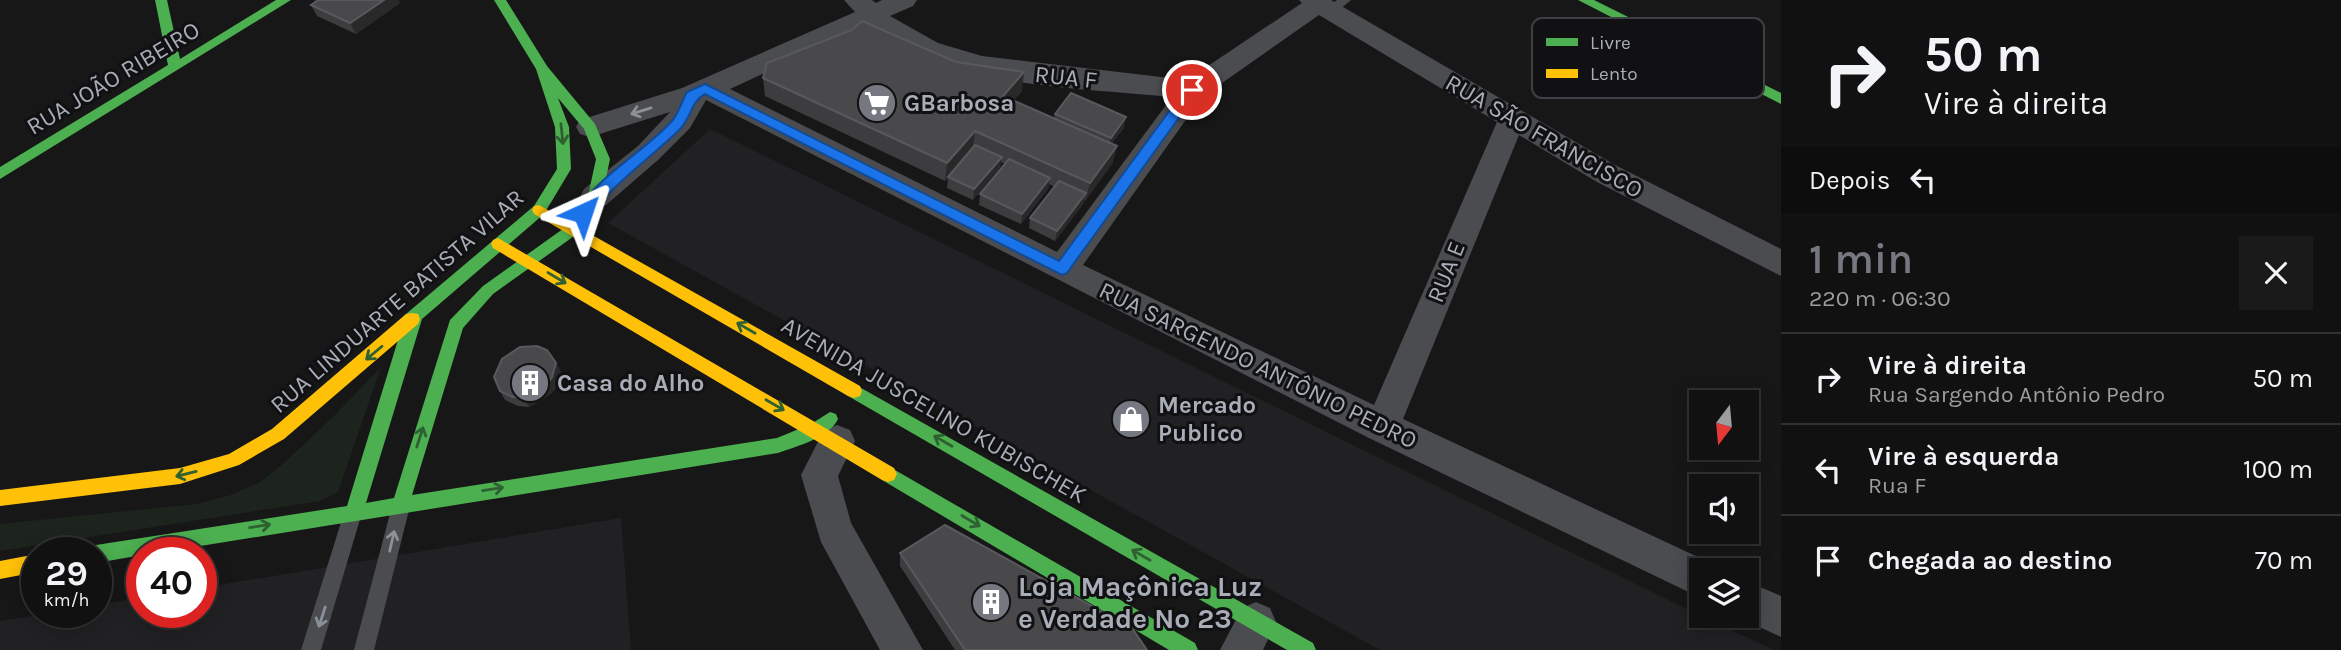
<!DOCTYPE html>
<html lang="pt">
<meta charset="utf-8">
<style>
:root{--surface:#111;--page:#1a1a1a;--text:#f1f3f6;--muted:#9c9d9f;--line:#303131;--accent:#757880}
body{margin:0;font-family:Karla,sans-serif;background:var(--page);color:var(--text);height:100vh;display:flex;flex-direction:column;font-size:26px;white-space:nowrap}
*{box-sizing:border-box;margin:0}
p{font-size:23px;color:var(--muted)}
.icon{flex:none;width:38px;height:38px;fill:none;stroke:currentColor;stroke-width:2;stroke-linecap:round;stroke-linejoin:round}
.map{position:relative;flex:1;overflow:hidden}
.side{display:flex;flex-direction:column;background:var(--surface);width:560px}
.side>*{flex:none}
.banner{background:#111;color:var(--text);overflow:hidden}
.needle{width:46px;rotate:196deg}
.tools{position:absolute;left:1689px;top:390px;display:grid;gap:14px}
.tools a{display:grid;place-items:center;width:70px;height:70px;border-radius:0px;background:var(--surface);box-shadow:0 4px 18px #0003,0 0 0 2px var(--line);font-size:35px}
.speed{position:absolute;left:21px;top:537px;display:flex;gap:14px;font-size:35px;font-weight:700;text-align:center}
.speed>*{display:grid;place-content:center;width:91px;height:91px;border-radius:50%;background:var(--surface);box-shadow:0 4px 18px #0003,0 0 0 2px var(--line);line-height:1}
.speed small{font-size:18px;font-weight:400}
.speed .limit{border:10px solid #d22;background:#fff;color:#111}
.pin{position:absolute;display:grid;place-items:center;width:60px;height:60px;color:#fff;margin:-30px;border:4px solid #fff;border-radius:50%;box-shadow:0 2px 7px #0007}
.me{position:absolute;width:77px;margin:-38px;rotate:42deg;stroke-linejoin:round;filter:drop-shadow(0 0 5px #0008)}
.turn{display:flex;align-items:center;gap:24px;height:147px;padding:0 28px;font-size:32px}
.turn .icon{width:91px;height:91px;stroke-width:2.5}
.turn b{display:block;font-size:49px;line-height:60px}
.then{display:flex;align-items:center;height:66px;padding:0 28px;background:#0003;gap:14px;font-size:26px}
.round{display:grid;place-items:center;flex:none;width:74px;height:74px;border-radius:0px;background:var(--page)}
.overview{display:flex;align-items:center;justify-content:space-between;height:119px;padding:0 28px}
h1{font-size:42px;font-weight:600;line-height:52px;color:var(--accent)}
ul{padding:0;list-style:none}
li{display:flex;align-items:center;gap:21px;height:91px;padding:0 28px;border-top:2px solid var(--line)}
li div{flex:1}
li b{display:block;font-size:26px}
li em{font-style:normal}
main{display:flex;flex:1;min-height:0}
.map>svg:first-child{display:block}
.built{fill:#212123}
.green{fill:#1d241e}
.lines{fill:none;stroke-linecap:round;stroke-linejoin:round}
.lane{fill:#4b4c50;fill-rule:evenodd}
.street{fill:#4b4c50;fill-rule:evenodd}
.fast{fill:#4caf50;fill-rule:evenodd}
.slow{fill:#ffc107;fill-rule:evenodd}
.wall{fill:#3d3d3f}
.shaded-wall{fill:#29292a}
.building{fill:#49494c;stroke:#58595d;stroke-width:2}
.oneway{stroke:#8c9099}
.oneway2{stroke:#2e6032}
.route{fill:#1a73e8;stroke:#114b97;stroke-width:2}
.labels{text-anchor:middle;stroke-width:6;stroke-linejoin:round;paint-order:stroke}
.street-label{font-size:24px;fill:#a8adb8;stroke:#111113}
.poi-label{font-size:24px;font-weight:bold;fill:#a8adb8;stroke:#111113;text-anchor:start}
.near-poi-label{font-size:28px;font-weight:bold;fill:#a8adb8;stroke:#111113;text-anchor:start}
.key{fill:#111113;stroke:#3e4045;stroke-width:2}
.key-label{font-size:19px;fill:#a8adb8}
</style>
<main>
<div class="map">
<svg width="1781" height="650" viewBox="0 0 1781 650">
<rect width="100%" height="100%" fill="#171717"/>
<path class="built" d="M710 129 1701 616 1774 650H1380L608 223Z
M621 518 631 650H0V621L51 613 96 612V605L142 598V612H201V588Z"/>
<path class="green" d="M381 367 338 492 320 501 0 551V524L196 504 231 495 260 482 283 464 334 416Z"/>
<g class="lines">
<path class="lane" d="M1337 0H1351L1333 15H1325V9Z
M401 498 407 500 410 506 374 650H354L392 506 395 500Z
M352 508 358 510 361 516 321 650H301L343 516 346 510Z"/>
<path class="street" d="M844 0H872L876 3 882 0H917L913 6 890 16 938 43 982 56 1187 80 1302 3 1299 0H1331L1617 166 1781 249V276L1597 182 1519 135 1403 419 1715 565 1717 570H1701V598L1369 438 706 100 690 128 658 160 606 205 595 208 584 205 580 197 584 189 638 146 670 112 590 137 580 134 576 127 580 120 682 88 855 12ZM1319 15 1497 122 1374 405 1083 265 1202 97ZM869 25C953 89 1071 87 1172 97L1057 252 730 89Z
M837 425 850 430 855 441 838 476 851 523 923 650H880L821 542 801 475 824 430Z
M1746 581 1781 596V637L1736 616H1746Z
M1256 602 1270 608 1276 622 1263 650H1220L1242 608Z"/>
<path class="fast" d="M155 0H167L180 59 276 0H291L0 179V167L168 65Z
M494 0H506L547 66 595 124 610 159 602 197 577 234 493 294 463 328 412 495 777 438 811 424 830 412 836 414 838 419C829 438 797 446 778 453L157 553H142V555L96 563V553H87L90 548 96 545 347 506 406 314 534 206 557 169 555 127 536 69ZM558 98 584 129 596 159 588 196 567 226 483 286 450 320 394 498 366 503 422 319 544 214 571 169 569 127Z
M1578 0H1594L1781 93V104Z
M854 384 1313 643 1316 650H1287L848 396 846 391 848 386Z
M888 466 1195 643 1198 650H1169L882 480 879 474 882 468Z"/>
<path class="slow" d="M539 205 860 386 862 391 860 396 854 398 848 396 534 214 532 210 534 206Z
M498 238 894 468 897 474 894 480 888 482 882 480 493 248 491 244 493 240Z
M412 313 418 314 420 319 418 324 284 439 239 465 180 484 0 506V490L180 468 229 454 272 429 406 314Z
M37 554V572L0 579V561Z"/>
</g>
<path class="wall" d="M400 3 356 34 317 16 311 5Z
M763 78 1022 91 1013 101 1054 118 1055 114 1124 128 1111 144 1117 146 1112 164 1085 201 1084 200 1083 204 1055 241 1029 228 1030 218 1055 187 1049 184 1048 189 1021 224 979 205 980 194 1005 164 1001 162 1000 167 973 200 947 188 948 178 945 181 765 96Z
M556 363 561 372 557 386 552 393 529 407 518 406 505 400 500 391Z
M900 553 1147 650H955L900 566Z"/>
<path class="shaded-wall" d="M384 0H399L400 3 356 34 350 23Z
M1024 72 1022 91 1001 114 1003 96Z
M1126 117 1124 128 1108 148 1111 138Z
M975 131 973 150 945 181 947 163Z
M1117 146 1112 164 1085 201 1090 183Z
M1002 157 1000 167 973 200 974 189Z
M1050 178 1048 189 1021 224 1022 214Z
M1086 193 1083 204 1055 241 1057 231Z
M556 363 561 372 557 386 552 393 529 407 523 397Z"/>
<path class="building" d="M318 0H384L350 23 311 5Z
M862 21 956 62 1024 72 1003 96 1117 146 1090 183 975 131 947 163 763 78 767 63 852 30Z
M1071 93 1126 117 1111 138 1055 114Z
M975 145 1002 157 974 189 948 177Z
M1009 159 1050 178 1022 214 980 194Z
M1059 181 1086 193 1057 231 1030 218Z
M537 346 547 350 556 363 552 377 547 384 523 397H512L500 391 494 377 502 359 520 347Z
M945 525 1132 628 1147 650H965L900 553Z"/>
<defs><path id="oneway-shaft" d="M-6 0H5M1.5-3L5.5 0L1.5 3" fill="none" stroke-width="1.6" stroke-linecap="round" stroke-linejoin="round" transform="scale(1.75)"/></defs>
<g class="oneway">
<use href="#oneway-shaft" transform="translate(641 111) rotate(163)"/>
<use href="#oneway-shaft" transform="translate(392 541) rotate(-77)"/>
<use href="#oneway-shaft" transform="translate(322 617) rotate(108)"/>
</g>
<g class="oneway2">
<use href="#oneway-shaft" transform="translate(562 134) rotate(84)"/>
<use href="#oneway-shaft" transform="translate(557 278) rotate(31)"/>
<use href="#oneway-shaft" transform="translate(746 328) rotate(-150)"/>
<use href="#oneway-shaft" transform="translate(374 353) rotate(140)"/>
<use href="#oneway-shaft" transform="translate(775 405) rotate(30)"/>
<use href="#oneway-shaft" transform="translate(420 437) rotate(-72)"/>
<use href="#oneway-shaft" transform="translate(943 441) rotate(-150)"/>
<use href="#oneway-shaft" transform="translate(186 474) rotate(166)"/>
<use href="#oneway-shaft" transform="translate(493 489) rotate(-9)"/>
<use href="#oneway-shaft" transform="translate(971 521) rotate(31)"/>
<use href="#oneway-shaft" transform="translate(260 526) rotate(-9)"/>
<use href="#oneway-shaft" transform="translate(1141 555) rotate(-150)"/>
</g>
<path class="route" d="M705 84 1059 261 1187 87 1192 85 1199 90 1067 273 1062 275 705 94C691 101 691 118 680 129 651 158 613 183 589 217H578L576 213C598 175 643 153 672 121 679 113 682 101 687 92Z"/>
<defs>
<g id="supermarket-disc" transform="scale(2.0125)"><circle r="9.5" fill="#757880" stroke="#111113"/><path d="M-6-5.5h2.5l.6 2H6L4.5 2H-2.5L-4.4-4H-6ZM-1.5 3.2a1.3 1.3 0 1 0 .1 0ZM3 3.2a1.3 1.3 0 1 0 .1 0Z" fill="#fff"/></g>
<g id="building-disc" transform="scale(2.0125)"><circle r="9.5" fill="#757880" stroke="#111113"/><path d="M-4-6H4V6H1V3H-1V6H-4ZM-2.5-4.3h1.7v1.8h-1.7ZM.8-4.3h1.7v1.8H.8ZM-2.5-1h1.7V.8h-1.7ZM.8-1h1.7V.8H.8Z" fill="#fff"/></g>
<g id="shop-disc" transform="scale(2.0125)"><circle r="9.5" fill="#757880" stroke="#111113"/><path d="M-5-2.5h2.3a2.7 3.5 0 0 1 5.4 0H5L5.5 6h-11ZM-1.5-2.5h3a1.5 2.3 0 0 0-3 0Z" fill="#fff"/></g>
</defs>
<g fill-rule="evenodd">
<use href="#supermarket-disc" x="877" y="103"/>
<use href="#building-disc" x="530" y="383"/>
<use href="#shop-disc" x="1131" y="419"/>
<use href="#building-disc" x="991" y="602"/>
</g>
<g class="labels">
<g class="street-label">
<text transform="translate(1066 77) rotate(6)" y="8">RUA F</text>
<text transform="translate(113 78) rotate(-31)" y="8">RUA JOÃO RIBEIRO</text>
<text transform="translate(1544 136) rotate(30)" y="8">RUA SÃO FRANCISCO</text>
<text transform="translate(1446 272) rotate(-68)" y="8">RUA E</text>
<text transform="translate(397 301) rotate(-41)" y="8">RUA LINDUARTE BATISTA VILAR</text>
<text transform="translate(1258 365) rotate(26)" y="8">RUA SARGENDO ANTÔNIO PEDRO</text>
<text transform="translate(934 410) rotate(30)" y="8">AVENIDA JUSCELINO KUBISCHEK</text>
</g>
<g class="poi-label">
<text x="904" y="111">GBarbosa</text>
<text x="557" y="391">Casa do Alho</text>
<text x="1158" y="413">Mercado<tspan x="1158" dy="28">Publico</tspan></text>
</g>
<g class="near-poi-label">
<text x="1018" y="596">Loja Maçônica Luz<tspan x="1018" dy="32">e Verdade Nº 23</tspan></text>
</g>
</g>
<rect x="1532" y="18" width="232" height="80" rx="10" class="key"/>
<rect x="1546" y="38" width="32" height="8" fill="#4caf50"/>
<rect x="1546" y="69" width="32" height="9" fill="#ffc107"/>
<g class="key-label">
<text x="1590" y="49">Livre</text>
<text x="1590" y="80">Lento</text>
</g>
</svg>
<div class="tools">
<a><svg class="needle" viewBox="-14 -14 28 28"><path d="M0-13l5 13h-10z" fill="#e53935"/><path d="M0 13l5-13h-10z" fill="#9c9d9f"/></svg></a>
<a><svg class="icon" aria-label="sound" viewBox="0 0 24 24"><path d="M4 9h4l5-4v14l-5-4H4zM17 9q2 3 0 6"/></svg></a>
<a><svg class="icon" aria-label="layers" viewBox="0 0 24 24"><path d="M12 4l9 5-9 5-9-5zM3 14l9 5 9-5"/></svg></a>
</div>
<div class="speed"><div>29<small>km/h</small></div><div class="limit">40</div></div>
<div class="pin" style="left:1192px;top:90px;background:#d93025"><svg class="icon" aria-label="arrive" viewBox="0 0 24 24"><path d="M6 21V4h12l-3 4 3 4H6"/></svg></div>
<svg class="me" style="left:583px;top:213px" viewBox="-20 -20 40 40"><path d="M0-17L14 15 0 8-14 15z" fill="#1a73e8" stroke="#fff" stroke-width="4"/></svg>
</div>
<section class="side">
<div class="banner">
<div class="turn"><svg class="icon" aria-label="right" viewBox="0 0 24 24"><path d="M7 20v-9h11M14 6l5 5-5 5"/></svg><div><b>50 m</b>Vire à direita</div></div>
<div class="then">Depois<svg class="icon" aria-label="left" viewBox="0 0 24 24"><path d="M17 20v-9H6M10 6l-5 5 5 5"/></svg></div>
</div>
<div class="overview"><div><h1>1 min</h1><p>220 m · 06:30</p></div><a class="round"><svg class="icon" aria-label="close" viewBox="0 0 24 24"><path d="M6 6l12 12M18 6L6 18"/></svg></a></div>
<ul>
<li><svg class="icon" aria-label="right" viewBox="0 0 24 24"><path d="M7 20v-9h11M14 6l5 5-5 5"/></svg><div><b>Vire à direita</b><p>Rua Sargendo Antônio Pedro</p></div><em>50 m</em></li>
<li><svg class="icon" aria-label="left" viewBox="0 0 24 24"><path d="M17 20v-9H6M10 6l-5 5 5 5"/></svg><div><b>Vire à esquerda</b><p>Rua F</p></div><em>100 m</em></li>
<li><svg class="icon" aria-label="arrive" viewBox="0 0 24 24"><path d="M6 21V4h12l-3 4 3 4H6"/></svg><div><b>Chegada ao destino</b></div><em>70 m</em></li>
</ul>
</section>
</main>
